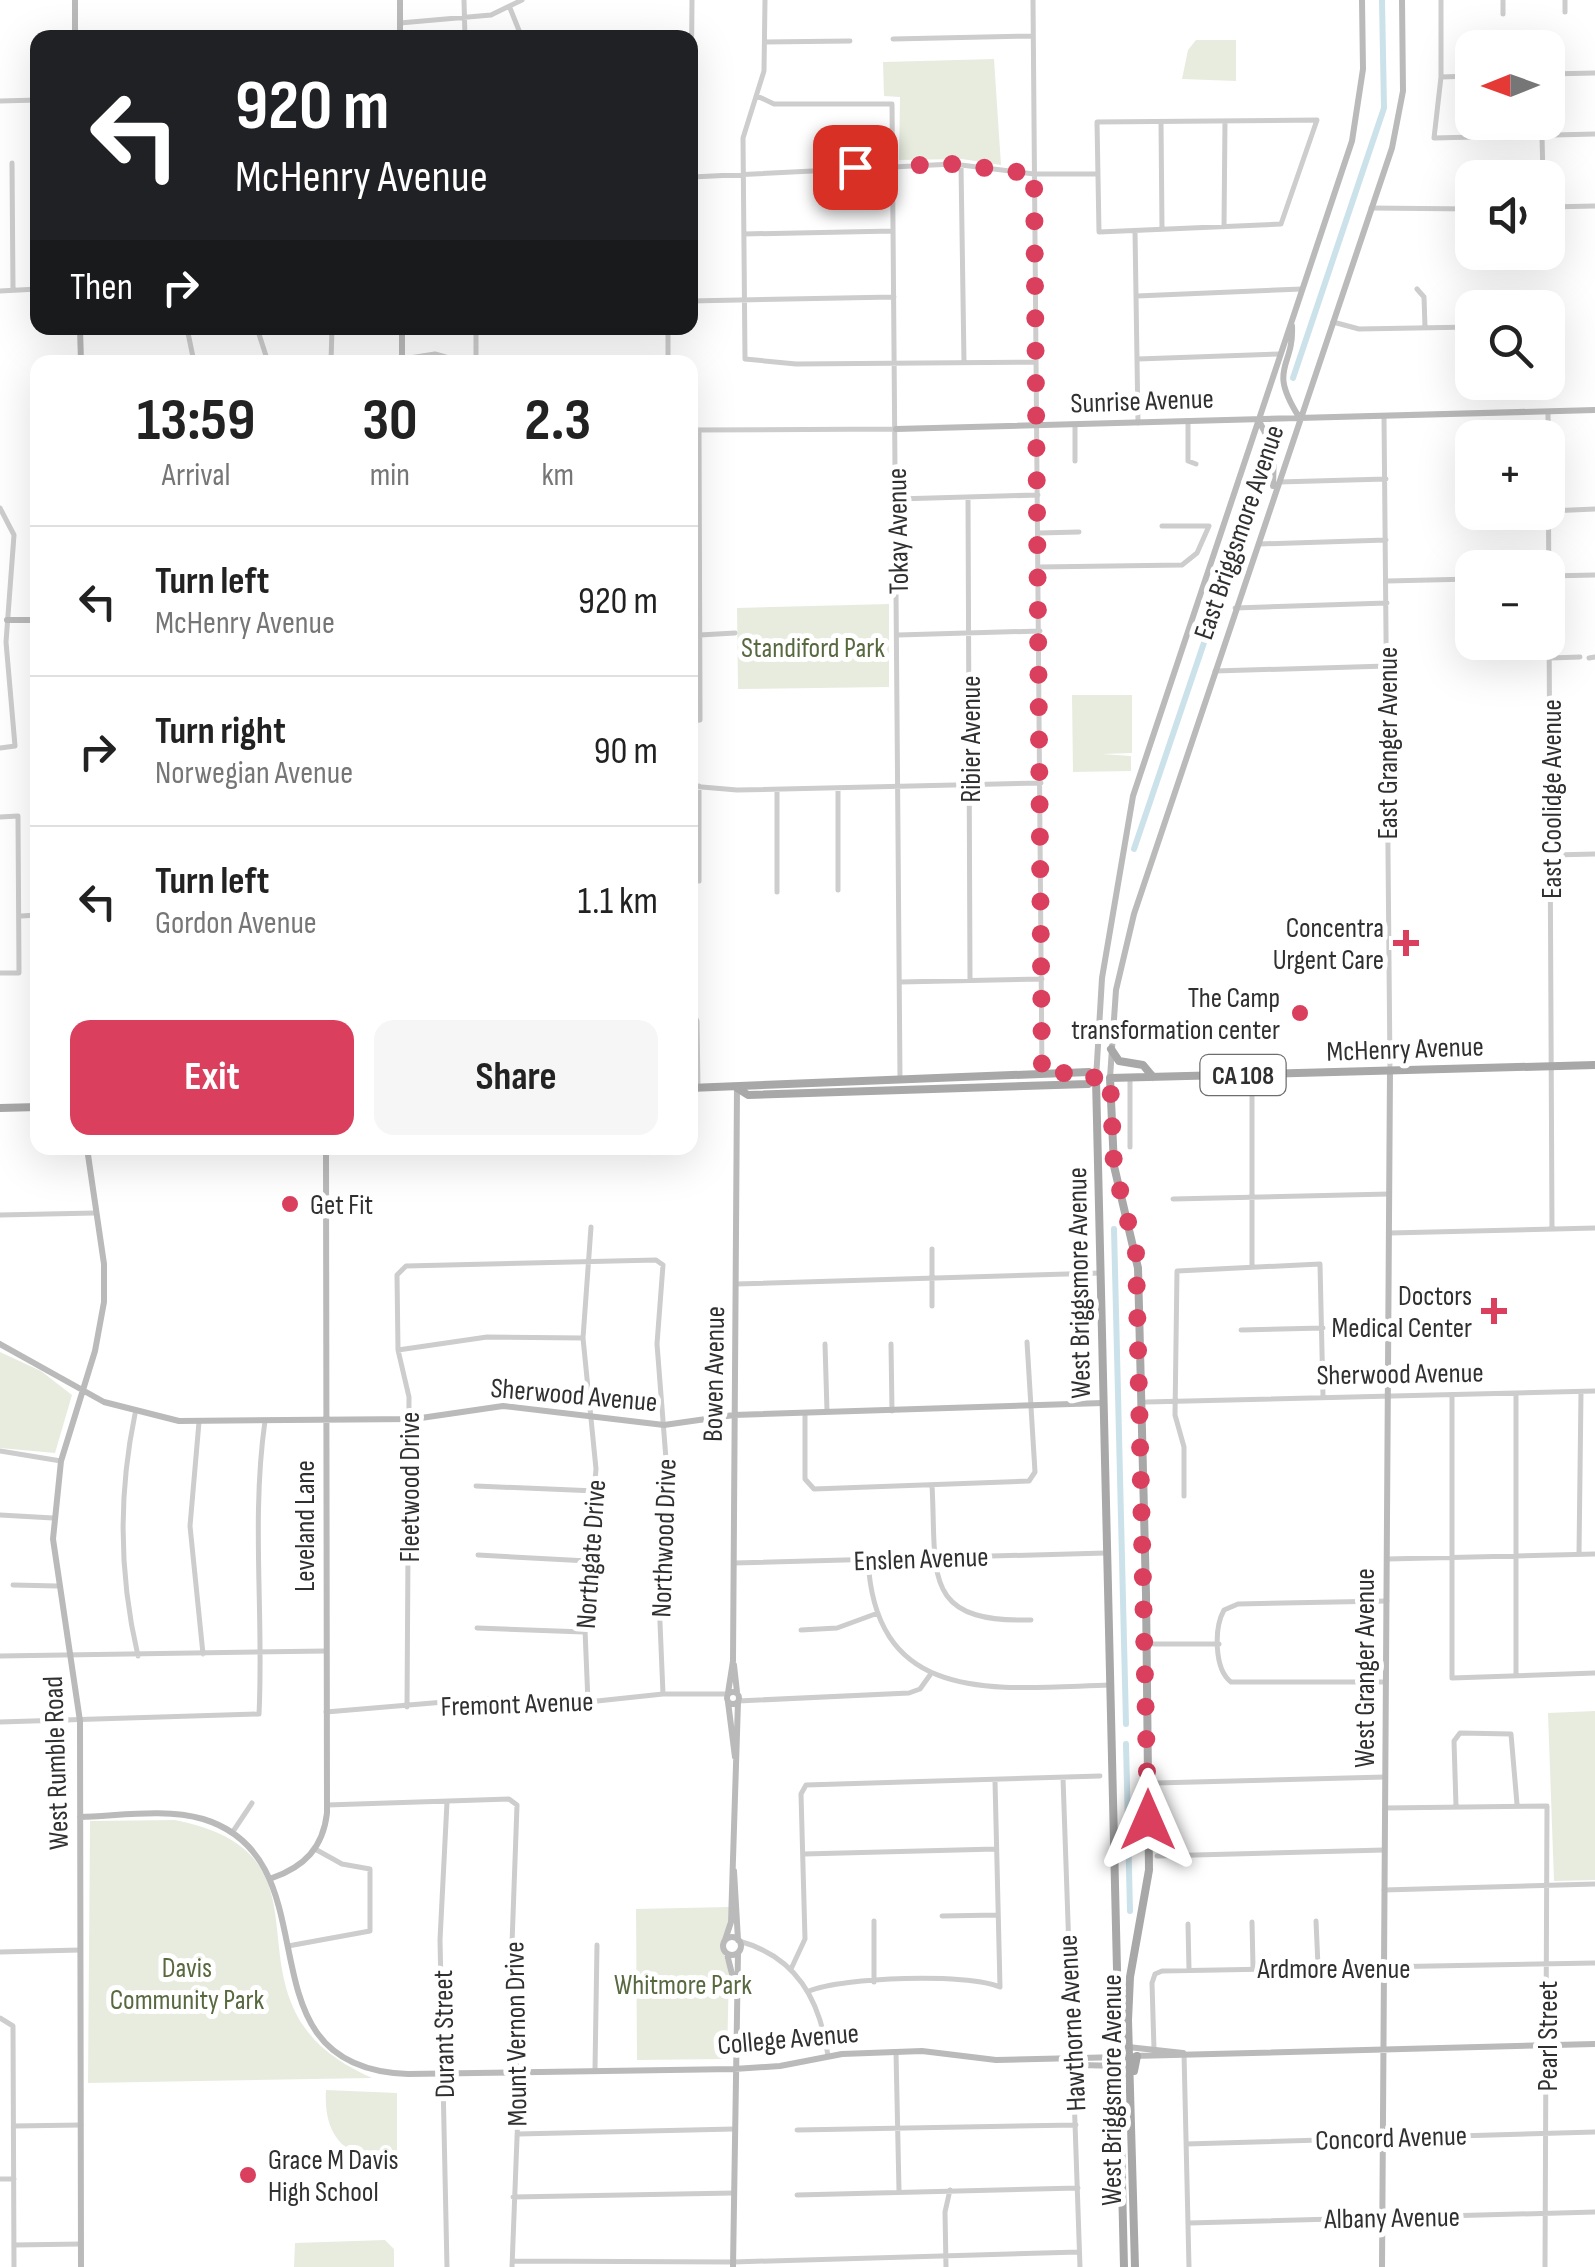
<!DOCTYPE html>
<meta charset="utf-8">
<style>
:root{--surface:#fff;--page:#f6f6f6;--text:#222;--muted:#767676;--line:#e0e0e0;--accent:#da3f5d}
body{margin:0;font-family:"Sofia Sans Condensed",sans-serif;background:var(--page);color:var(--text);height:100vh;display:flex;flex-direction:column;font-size:38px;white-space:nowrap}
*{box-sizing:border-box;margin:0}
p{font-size:32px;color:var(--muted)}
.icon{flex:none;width:55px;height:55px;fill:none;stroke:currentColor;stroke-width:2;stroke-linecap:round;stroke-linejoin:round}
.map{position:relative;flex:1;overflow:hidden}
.details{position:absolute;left:30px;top:355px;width:668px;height:800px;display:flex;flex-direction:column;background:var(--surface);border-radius:20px;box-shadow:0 10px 40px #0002}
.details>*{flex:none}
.top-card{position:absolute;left:30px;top:30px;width:668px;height:305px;border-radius:20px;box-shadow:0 10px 40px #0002;background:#202124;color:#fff;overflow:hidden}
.needle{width:65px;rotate:269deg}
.controls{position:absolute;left:1455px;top:30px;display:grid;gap:20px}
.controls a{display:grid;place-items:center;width:110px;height:110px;border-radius:20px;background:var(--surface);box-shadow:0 10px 40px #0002;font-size:50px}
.pin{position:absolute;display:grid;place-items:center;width:85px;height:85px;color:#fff;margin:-42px;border-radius:20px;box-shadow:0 5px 15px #0006}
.me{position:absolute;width:110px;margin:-55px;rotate:0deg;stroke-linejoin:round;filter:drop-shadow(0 0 8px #0008)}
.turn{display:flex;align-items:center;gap:35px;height:210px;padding:0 40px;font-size:45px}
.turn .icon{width:130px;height:130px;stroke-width:2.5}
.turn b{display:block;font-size:70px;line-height:85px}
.then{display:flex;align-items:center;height:95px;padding:0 40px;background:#0003;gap:20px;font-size:38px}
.eta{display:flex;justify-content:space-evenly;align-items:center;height:170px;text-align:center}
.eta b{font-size:60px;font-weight:700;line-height:70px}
.primary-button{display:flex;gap:20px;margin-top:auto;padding:20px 40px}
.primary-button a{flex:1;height:115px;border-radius:20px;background:var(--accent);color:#fff;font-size:40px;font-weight:700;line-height:115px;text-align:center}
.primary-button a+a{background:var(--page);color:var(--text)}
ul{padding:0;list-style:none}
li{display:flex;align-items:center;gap:30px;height:150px;padding:0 40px;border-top:2px solid var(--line)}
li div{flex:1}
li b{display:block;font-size:38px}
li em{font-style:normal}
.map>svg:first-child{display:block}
.park{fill:#e7ecdf}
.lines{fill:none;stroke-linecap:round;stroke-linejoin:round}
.canal{stroke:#cce2ea;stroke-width:6}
.street{stroke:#cdcdcd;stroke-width:5}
.secondary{stroke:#bababa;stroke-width:6}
.primary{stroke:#a8a8a8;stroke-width:8}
.route{stroke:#da3f5d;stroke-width:18;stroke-dasharray:0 32.4}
.poi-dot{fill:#da3f5d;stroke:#fff;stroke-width:4}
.labels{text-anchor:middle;stroke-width:10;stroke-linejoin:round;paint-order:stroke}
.shield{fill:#fff;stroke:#6e6e6e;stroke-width:2.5}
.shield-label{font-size:25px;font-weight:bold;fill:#303030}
.street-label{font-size:28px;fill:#303030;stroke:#fff}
.park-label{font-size:28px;fill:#586940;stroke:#fff}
.poi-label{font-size:28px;fill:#303030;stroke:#fff;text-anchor:end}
</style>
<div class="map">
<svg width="1595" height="2267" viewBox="0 0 1595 2267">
<rect width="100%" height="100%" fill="#fff"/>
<path class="park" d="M1196 40H1236V81L1182 79 1188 50Z
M994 59 1001 165 962 159 899 160 900 97 884 96 883 62Z
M889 604V687L738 689 737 608Z
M1072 695H1132V753L1102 754 1131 756V771L1073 772Z
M0 1352 41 1371 72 1395 55 1453 0 1448Z
M1595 1711V1880L1554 1881 1548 1713Z
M175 1820C321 1849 249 1948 305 2028 322 2052 346 2066 372 2078L88 2083 90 1821Z
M729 1907 727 1933 720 1944 729 1970 727 2059 637 2060 636 1909Z
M326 2090 397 2093V2159C348 2162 323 2139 326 2090Z
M385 2240 394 2249V2267H294L295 2243Z"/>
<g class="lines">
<path class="canal" d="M1293 378 1384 108 1382 0
M1134 849 1266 460
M1114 1229 1126 1724
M1126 1744 1130 1911"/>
<path class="street" d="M464 0 465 38
M765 0 764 71 743 138 745 359 796 364 1036 362
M1033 0 1042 1074
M1441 0V77L1434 138 1595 134
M1503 0V14
M1565 0V12
M510 8 522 38
M400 23 491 15 522 0
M893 39 1033 36
M765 42 850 41
M1548 74 1595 73
M1441 77 1472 76
M757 96 774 104H892L900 1079
M0 101 38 100
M1317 120 1281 224 1099 232 1097 122Z
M1161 122 1162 229
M1542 136 1543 178
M12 163 13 290
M961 165 964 362
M692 177 953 164 1034 174H1098
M1548 207 1595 206
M1371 208 1472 209
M1224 227 1225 121
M1135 231 1138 423
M690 232 692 0
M744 234 893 231
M1417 289 1424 297 1425 327
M0 291 38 289
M1137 296 1302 289
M690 301 894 297
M1333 322 1359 329 1472 327
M187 328 194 362
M257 328 268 362
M476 328V362
M668 328V362
M403 359 435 354 463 362
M1138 359 1280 354
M331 362 332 328
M1548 412 1552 1229
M1384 416 1390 1070
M1188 422V461L1196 464
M1075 425V461
M690 430 896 429
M1279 482 1386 479
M968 497 970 980
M897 499 1038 495
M0 508 14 535 6 642 15 746 0 748
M1549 511 1595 509
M1039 533 1079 532
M1260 544 1386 540
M1039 567 1182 565 1197 553 1209 526H1162
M1548 576 1595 575
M1387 581 1472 579
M1235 608 1387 603
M700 635 735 633
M898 635 1040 631
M1550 658 1580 657
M1589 658 1595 657
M1215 671 1387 666
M690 721 700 720 699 430
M690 786 737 790 1041 783
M699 786V881
M777 790V892
M0 817 18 816 19 973H0
M1553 855 1595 854
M838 890V788
M21 916 38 915
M900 982 1042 979
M690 1008 697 1021 698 1088
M1252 1074V1264
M1130 1078V1147
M1173 1199 1389 1194
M0 1215 95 1213
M1390 1233 1595 1228
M736 1284 1101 1273
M932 1306V1249
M1241 1330 1323 1328
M825 1344 827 1411
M891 1344 892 1411
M398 1350 487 1337 583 1338
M1516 1394V1675
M1452 1397V1678L1595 1673
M1146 1402 1595 1391
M135 1414C118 1496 119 1575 138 1656
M805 1414V1479L814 1489 1029 1481 1035 1472 1027 1342
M199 1422 190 1526 203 1654
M0 1451 61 1461
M932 1485C937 1573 920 1623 1031 1620
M476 1486 596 1491
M1184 1496V1447L1175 1415 1177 1271 1320 1264 1323 1396
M0 1515 53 1518
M1579 1554 1581 1392
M478 1555 588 1561
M868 1559C875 1709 1001 1688 1110 1685
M1387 1559 1595 1554
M734 1563 1106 1553
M13 1585 57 1586
M477 1628 584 1632
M801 1630 837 1628 878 1613
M1154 1644H1219
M0 1656 326 1651
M1386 1682H1231C1214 1669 1214 1628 1224 1610L1238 1604 1387 1601
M738 1701 909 1693 920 1689 930 1675
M588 1702 584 1606 596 1469 583 1338 591 1227
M407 1707 409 1397 398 1350 397 1275 406 1266 656 1260 663 1265 657 1344 667 1472 659 1599 663 1694
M326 1712 480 1699 597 1701 663 1694H728
M0 1722 259 1714C264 1616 251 1519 265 1421
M1063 1778 1080 2267
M1156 1783 1385 1777
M327 1805 509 1799 517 1805 512 1944 518 2112 512 2267
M1456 1806 1454 1741 1460 1733 1511 1734 1517 1804
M1385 1808 1547 1806 1545 2267
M232 1833 252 1803
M804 1854 996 1849
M1157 1856 1384 1850
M1384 1890 1595 1884
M942 1916 998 1915
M874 1921V1982
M1316 1921 1318 1966
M1252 1922 1253 1967
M1188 1924 1189 1969
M739 1941C797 1957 820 2000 828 2056
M288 1946 370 1931V1869L342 1864 315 1849
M0 1952 80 1950
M791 1969 805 1939 801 1794 806 1785 1100 1776
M809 1991C843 1977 967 1973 1000 1987L995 1781
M0 2018 13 2026 14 2267
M1154 2049 1152 1983 1155 1974 1162 1971 1595 1963
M896 2052 899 2191
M1184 2053 1189 2267
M595 2069 597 1945
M14 2126 81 2125
M797 2130 1076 2125
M518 2134 734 2129
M1186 2144 1595 2132
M0 2179H14
M797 2195 1078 2188
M513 2197 734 2193
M1189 2223 1595 2212
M14 2245 81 2244
M513 2261 733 2262 1079 2252
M447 2267 440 1940 447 1802
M946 2267 945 2212 950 2190"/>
<path class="secondary" d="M75 0V38
M400 38V0
M1292 326C1294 369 1267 366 1299 417
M80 328 81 362
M402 328V362
M1258 419 1274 450 1273 486
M896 429 1595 410
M7 620H38
M1110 1078 1116 990 1134 914 1392 148 1403 91 1402 0
M1096 1079 1102 978 1133 796 1352 141 1363 69 1362 0
M0 1344 104 1402 179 1421 414 1419 503 1406 664 1425 734 1415 1103 1403
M734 1665 737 1692
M727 1698a6 6 0 1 1 12 0a6 6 0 1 1-12 0Z
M728 1693 733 1661 737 1088
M728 1702 735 1757
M80 1817C119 1816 165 1808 203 1819 340 1861 231 2068 408 2074L734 2069 780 2066 842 2054 922 2051 996 2060 1121 2057
M734 1871 738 1940
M272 1878C304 1867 323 1848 327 1813L326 1148
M723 1946a9 9 0 1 1 18 0a9 9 0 1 1-18 0Z
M725 1940 731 1922 738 1702
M727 1954 734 1982
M1128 2047 1183 2053
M1133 2056 1595 2044
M1071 2060 1080 2065 1119 2066
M81 2267 80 1721 53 1539 61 1461 95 1351 104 1302V1264L87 1148
M733 2267 738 1953
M1382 2267 1390 1070"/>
<path class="primary" d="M1111 1049 1119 1061 1143 1065 1153 1077
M1110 1078 1114 1166 1138 1268 1146 1594 1149 1870 1130 1977 1128 2020 1135 2267
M1110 1078 1595 1065
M1096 1079 1124 2267
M690 1088 1089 1072 1096 1079
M737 1088 748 1095 1088 1084 1096 1079
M0 1108 38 1107
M1134 2071 1137 2056"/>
</g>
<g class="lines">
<path class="route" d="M855 167 954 164 1034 174 1042 1074 1088 1072 1096 1079 1110 1078 1114 1166 1136 1253 1148 1820"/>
</g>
<g class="poi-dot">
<path d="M1401 928h10v10h10v10h-10v10h-10v-10h-10v-10h10z"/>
<circle cx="1300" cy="1013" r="10"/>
<circle cx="290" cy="1204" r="10"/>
<path d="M1489 1296h10v10h10v10h-10v10h-10v-10h-10v-10h10z"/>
<circle cx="248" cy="2175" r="10"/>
</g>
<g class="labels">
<rect class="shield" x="1200.5" y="1055" width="85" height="40" rx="8"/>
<g class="shield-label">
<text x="1243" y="1084">CA 108</text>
</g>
<g class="street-label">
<text transform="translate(1142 400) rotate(-2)" y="10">Sunrise Avenue</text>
<text transform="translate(897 531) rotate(-91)" y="10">Tokay Avenue</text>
<text transform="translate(1238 532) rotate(-71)" y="10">East Briggsmore Avenue</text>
<text transform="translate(970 739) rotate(-90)" y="10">Ribier Avenue</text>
<text transform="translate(1387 743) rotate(-90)" y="10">East Granger Avenue</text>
<text transform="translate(1551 799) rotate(-90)" y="10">East Coolidge Avenue</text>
<text transform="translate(1405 1048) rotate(-2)" y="10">McHenry Avenue</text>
<text transform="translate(1078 1283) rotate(-91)" y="10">West Briggsmore Avenue</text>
<text transform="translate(1400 1373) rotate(-1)" y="10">Sherwood Avenue</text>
<text transform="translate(713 1374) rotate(-89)" y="10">Bowen Avenue</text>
<text transform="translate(574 1394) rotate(5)" y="10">Sherwood Avenue</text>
<text transform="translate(409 1487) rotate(-90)" y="10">Fleetwood Drive</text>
<text transform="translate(304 1526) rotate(-90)" y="10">Leveland Lane</text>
<text transform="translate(663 1538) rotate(-88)" y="10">Northwood Drive</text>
<text transform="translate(590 1554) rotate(-86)" y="10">Northgate Drive</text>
<text transform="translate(921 1558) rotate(-2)" y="10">Enslen Avenue</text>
<text transform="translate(1364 1668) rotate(-90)" y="10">West Granger Avenue</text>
<text transform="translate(517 1703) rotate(-2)" y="10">Fremont Avenue</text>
<text transform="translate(55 1763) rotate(-92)" y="10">West Rumble Road</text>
<text x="1334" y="1978">Ardmore Avenue</text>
<text transform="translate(1071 2023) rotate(-93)" y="10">Hawthorne Avenue</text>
<text transform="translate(443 2034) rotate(-91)" y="10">Durant Street</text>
<text transform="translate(515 2034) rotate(-91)" y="10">Mount Vernon Drive</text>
<text transform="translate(1547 2036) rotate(-90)" y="10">Pearl Street</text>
<text transform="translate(788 2038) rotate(-5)" y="10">College Avenue</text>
<text transform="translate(1111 2090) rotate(-90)" y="10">West Briggsmore Avenue</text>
<text transform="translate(1391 2137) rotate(-2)" y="10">Concord Avenue</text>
<text transform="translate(1392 2217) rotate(-1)" y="10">Albany Avenue</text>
</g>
<g class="park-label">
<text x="813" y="657">Standiford Park</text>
<text x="187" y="1977">Davis<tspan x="187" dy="32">Community Park</tspan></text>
<text x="683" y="1994">Whitmore Park</text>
</g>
<g class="poi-label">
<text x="1384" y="937">Concentra<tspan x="1384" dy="32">Urgent Care</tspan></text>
<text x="1280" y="1007">The Camp<tspan x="1280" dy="32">transformation center</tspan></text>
<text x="310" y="1214" text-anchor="start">Get Fit</text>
<text x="1472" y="1305">Doctors<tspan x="1472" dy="32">Medical Center</tspan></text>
<text x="268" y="2169" text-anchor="start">Grace M Davis<tspan x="268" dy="32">High School</tspan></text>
</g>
</g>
</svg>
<div class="controls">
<a><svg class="needle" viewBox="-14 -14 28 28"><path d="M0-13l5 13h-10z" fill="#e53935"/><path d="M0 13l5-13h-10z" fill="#767676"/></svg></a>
<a><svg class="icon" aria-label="sound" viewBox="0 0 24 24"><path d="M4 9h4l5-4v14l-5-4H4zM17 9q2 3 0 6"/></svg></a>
<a><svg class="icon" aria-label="search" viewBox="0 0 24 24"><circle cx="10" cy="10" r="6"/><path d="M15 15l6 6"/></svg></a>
<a>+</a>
<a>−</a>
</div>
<div class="pin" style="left:855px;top:167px;background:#d93025"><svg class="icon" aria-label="arrive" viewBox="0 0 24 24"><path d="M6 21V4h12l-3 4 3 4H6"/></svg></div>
<svg class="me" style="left:1148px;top:1820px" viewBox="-20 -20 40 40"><path d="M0-17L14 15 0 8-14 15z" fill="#da3f5d" stroke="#fff" stroke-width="4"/></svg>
<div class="top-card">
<div class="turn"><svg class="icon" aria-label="left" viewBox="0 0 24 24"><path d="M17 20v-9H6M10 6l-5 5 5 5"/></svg><div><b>920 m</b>McHenry Avenue</div></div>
<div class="then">Then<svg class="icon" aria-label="right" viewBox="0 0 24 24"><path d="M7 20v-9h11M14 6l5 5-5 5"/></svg></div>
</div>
<section class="details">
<div class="eta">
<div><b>13:59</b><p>Arrival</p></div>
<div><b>30</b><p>min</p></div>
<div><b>2.3</b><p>km</p></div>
</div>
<ul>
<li><svg class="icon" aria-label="left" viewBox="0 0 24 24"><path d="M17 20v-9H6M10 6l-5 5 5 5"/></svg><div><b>Turn left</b><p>McHenry Avenue</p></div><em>920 m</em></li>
<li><svg class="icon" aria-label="right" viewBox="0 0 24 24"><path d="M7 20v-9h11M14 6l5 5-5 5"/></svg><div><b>Turn right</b><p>Norwegian Avenue</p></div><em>90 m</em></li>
<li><svg class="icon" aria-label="left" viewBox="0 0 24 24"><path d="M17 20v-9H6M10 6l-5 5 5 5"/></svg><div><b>Turn left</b><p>Gordon Avenue</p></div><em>1.1 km</em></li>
</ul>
<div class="primary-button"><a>Exit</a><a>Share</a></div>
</section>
</div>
